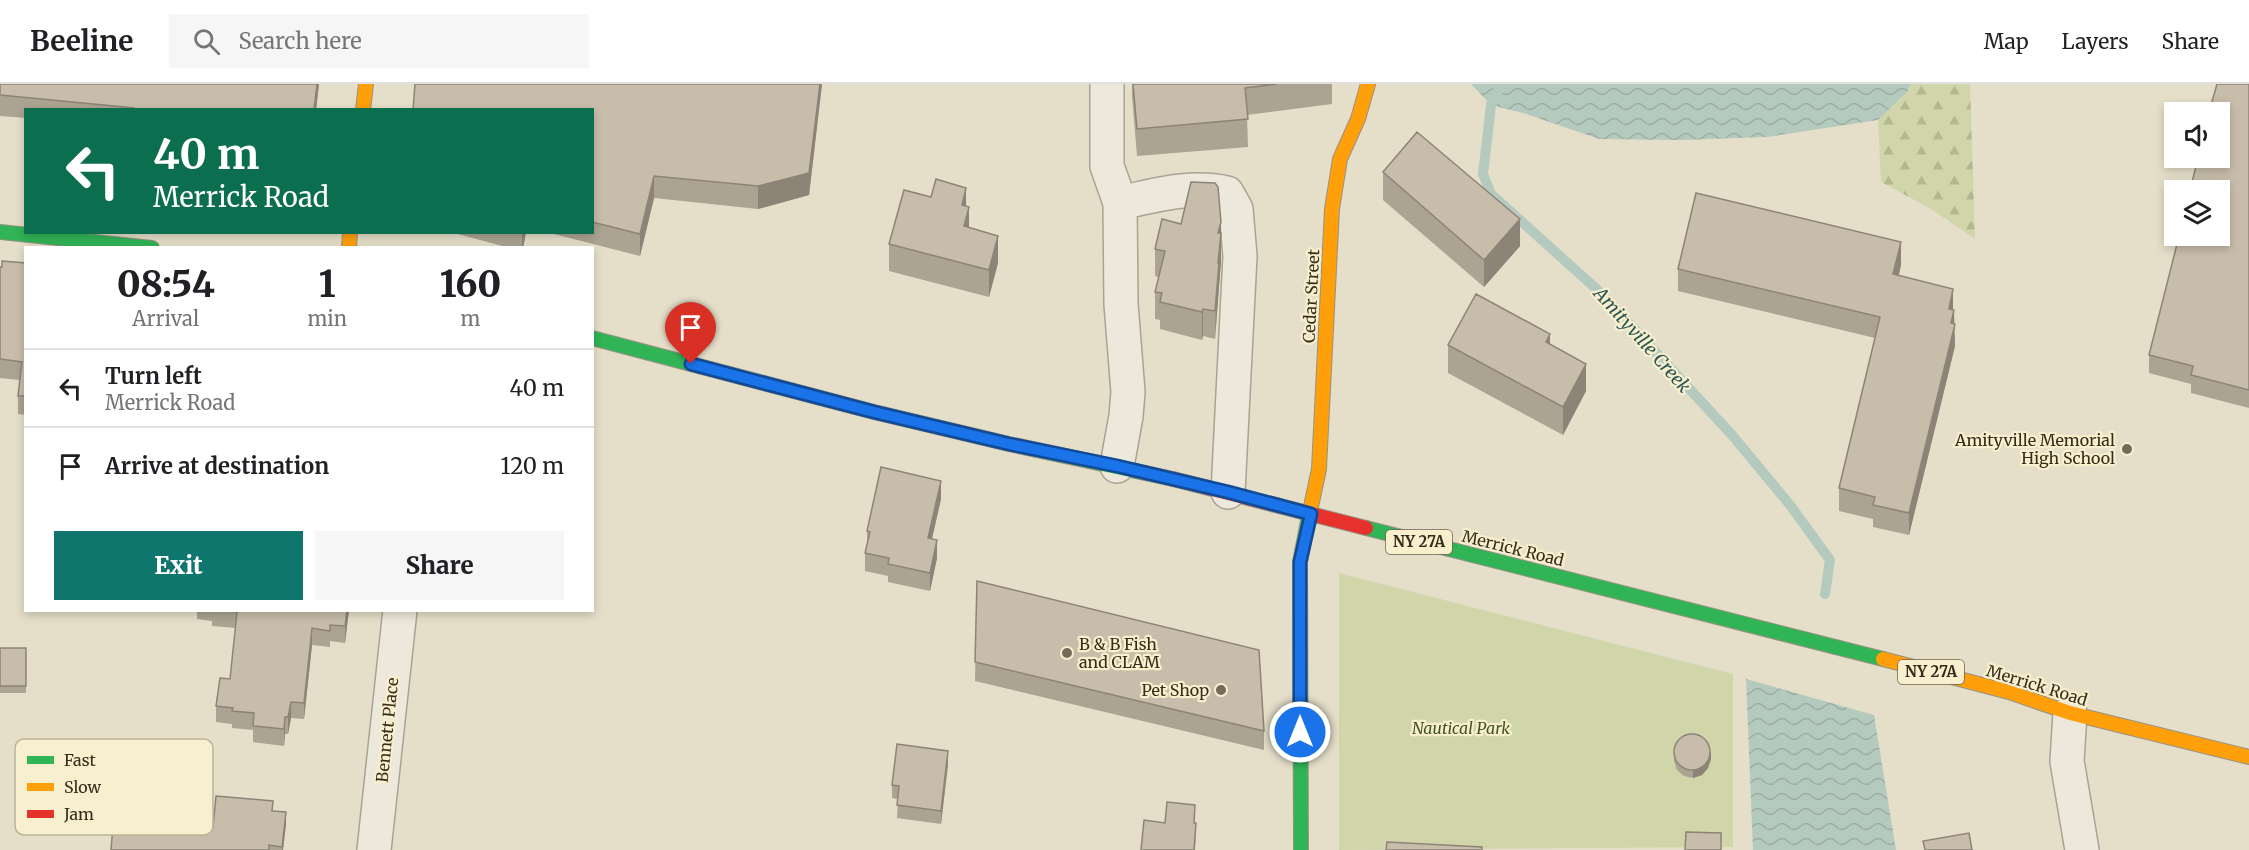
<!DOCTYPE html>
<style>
:root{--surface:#fff;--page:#f6f6f6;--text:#202124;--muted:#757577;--line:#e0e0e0;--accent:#0f766e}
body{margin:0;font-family:Merriweather,serif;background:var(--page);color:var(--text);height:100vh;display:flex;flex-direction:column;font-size:22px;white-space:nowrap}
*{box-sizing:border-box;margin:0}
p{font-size:20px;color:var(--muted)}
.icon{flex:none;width:33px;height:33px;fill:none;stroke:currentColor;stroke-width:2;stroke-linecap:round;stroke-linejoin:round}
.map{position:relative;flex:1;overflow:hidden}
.panel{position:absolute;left:24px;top:162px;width:570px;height:366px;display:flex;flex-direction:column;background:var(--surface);border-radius:0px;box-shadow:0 3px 9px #0003}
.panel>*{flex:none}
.banner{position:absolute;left:24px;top:24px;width:570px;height:126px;border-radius:0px;box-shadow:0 3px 9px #0003;background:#0b6e4f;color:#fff;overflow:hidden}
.tools{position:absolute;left:2164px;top:18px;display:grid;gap:12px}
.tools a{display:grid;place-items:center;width:66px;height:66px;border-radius:0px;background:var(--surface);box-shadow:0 3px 9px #0003;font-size:30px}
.pin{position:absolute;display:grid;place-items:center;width:51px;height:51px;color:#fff;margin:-62px -26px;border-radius:50% 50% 50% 0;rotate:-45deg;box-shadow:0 0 6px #0007}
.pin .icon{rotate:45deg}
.me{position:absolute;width:66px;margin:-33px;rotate:0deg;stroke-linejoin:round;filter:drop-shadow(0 0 4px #0008)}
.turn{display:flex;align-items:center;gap:21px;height:126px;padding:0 30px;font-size:27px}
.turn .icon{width:78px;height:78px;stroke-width:2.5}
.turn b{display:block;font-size:42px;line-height:51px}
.eta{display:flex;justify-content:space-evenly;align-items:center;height:102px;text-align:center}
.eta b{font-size:36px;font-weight:800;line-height:42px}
.button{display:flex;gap:12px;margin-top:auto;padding:12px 30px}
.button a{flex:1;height:69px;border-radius:0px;background:var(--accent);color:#fff;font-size:24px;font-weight:800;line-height:69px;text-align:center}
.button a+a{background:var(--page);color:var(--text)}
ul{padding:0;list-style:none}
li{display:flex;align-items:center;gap:18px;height:78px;padding:0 30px;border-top:2px solid var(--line)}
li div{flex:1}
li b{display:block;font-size:22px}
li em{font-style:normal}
header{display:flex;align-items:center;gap:36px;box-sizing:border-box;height:84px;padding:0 30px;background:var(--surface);border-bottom:2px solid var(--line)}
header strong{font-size:28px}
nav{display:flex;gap:33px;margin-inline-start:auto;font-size:21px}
.search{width:420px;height:54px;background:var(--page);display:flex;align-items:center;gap:15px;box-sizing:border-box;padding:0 21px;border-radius:0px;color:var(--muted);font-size:22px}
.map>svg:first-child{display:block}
.green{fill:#d1d6aa}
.forest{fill:url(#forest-firs)}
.water{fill:url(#water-waves)}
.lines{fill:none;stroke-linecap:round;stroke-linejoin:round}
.stream{stroke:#b5cabf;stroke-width:10}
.street-casing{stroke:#a9a393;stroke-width:36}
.fast-casing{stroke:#999283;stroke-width:16}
.slow-casing{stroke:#999283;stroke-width:16}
.jam-casing{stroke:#999283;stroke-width:16}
.street{stroke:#ece8db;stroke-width:33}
.fast{stroke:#30b455;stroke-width:14}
.slow{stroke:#ff9f0a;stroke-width:14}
.jam{stroke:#e5322d;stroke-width:14}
.wall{fill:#aca392}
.shaded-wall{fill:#8c8477}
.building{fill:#c8bdaa;stroke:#8c8477;stroke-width:1.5}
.route-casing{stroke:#114b97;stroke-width:15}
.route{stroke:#1a73e8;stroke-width:10}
.poi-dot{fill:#746a58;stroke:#f7efcd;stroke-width:2}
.labels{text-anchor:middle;stroke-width:4.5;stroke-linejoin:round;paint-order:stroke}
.shield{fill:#f7efcd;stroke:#716650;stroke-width:1.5}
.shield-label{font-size:15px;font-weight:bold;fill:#372b1b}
.street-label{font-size:16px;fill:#372b1b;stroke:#f7efcd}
.poi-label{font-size:16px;fill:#372b1b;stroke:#f7efcd;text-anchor:end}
.park-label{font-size:16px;font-style:italic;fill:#425521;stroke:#f7efcd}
.water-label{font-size:18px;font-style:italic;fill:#2a5658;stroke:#f7efcd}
.key{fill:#f7efcd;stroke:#bdb498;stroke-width:1.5}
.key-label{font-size:16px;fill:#372b1b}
</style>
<header>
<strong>Beeline</strong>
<div class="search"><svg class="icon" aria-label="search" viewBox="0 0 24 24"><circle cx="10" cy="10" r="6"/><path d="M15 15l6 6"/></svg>Search here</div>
<nav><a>Map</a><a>Layers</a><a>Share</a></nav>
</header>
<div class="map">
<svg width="2249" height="766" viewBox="0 0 2249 766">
<defs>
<pattern id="forest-firs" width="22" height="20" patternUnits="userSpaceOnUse" patternTransform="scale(1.5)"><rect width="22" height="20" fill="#d1d6aa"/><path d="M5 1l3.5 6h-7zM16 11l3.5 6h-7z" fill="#b4b892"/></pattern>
<pattern id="water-waves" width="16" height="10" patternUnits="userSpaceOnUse" patternTransform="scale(1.5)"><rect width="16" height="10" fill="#b5cabf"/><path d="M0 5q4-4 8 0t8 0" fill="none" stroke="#9caea4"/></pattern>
</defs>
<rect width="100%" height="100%" fill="#e5dfc9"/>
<path class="green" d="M1339 489 1733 590V763L1339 766Z"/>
<path class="forest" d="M1911 0H1970L1975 155 1931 125 1881 98 1878 36 1907 8Z"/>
<path class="water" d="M1471 0H1911L1907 8 1878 36 1767 53 1682 56 1599 55 1523 29 1491 21Z
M1746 595 1874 631 1896 766H1753Z"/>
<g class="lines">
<path class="stream" d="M1501 0 1491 21 1483 90 1491 110 1602 210 1732 351 1790 421 1830 476 1825 510"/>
<g class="street-casing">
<path id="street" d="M1107 0V82L1120 119 1121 220 1128 308 1126 332 1117 382
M1120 119C1156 111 1191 101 1227 109L1236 125 1240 172 1228 408
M2070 629 2067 677 2082 766
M374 766 400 526"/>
</g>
<g class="fast-casing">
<path id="fast" d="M0 148 152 164
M592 254 874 328 1009 360 1173 395
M1366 444 1883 575
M1301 766 1300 478 1309 432"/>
</g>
<g class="slow-casing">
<path id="slow" d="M363 26 366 0
M349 164 350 148
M1309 432 1319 385 1332 125 1340 75 1358 35 1368 0
M1883 575 2009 608 2070 629 2249 673"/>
</g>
<g class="jam-casing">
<path id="jam" d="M1173 395 1366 444"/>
</g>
<use href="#street" class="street"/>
<use href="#fast" class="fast"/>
<use href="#slow" class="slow"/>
<use href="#jam" class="jam"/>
</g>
<path class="wall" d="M0 0H319L316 26H26V34L0 32Z
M415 0H822L809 111 758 125 654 114 640 172 546 148H592V26Z
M1132 0H1332V20L1247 31 1248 63 1137 72 1132 12Z
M2249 0V324L2191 309V300L2149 289V271Z
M1383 88 1520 162 1484 203 1383 116Z
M966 122 969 144 998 179 989 213 889 187V160Z
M450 148H526L523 164H510Z
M1221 149V177L1215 255 1203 252 1202 256 1160 245V236L1155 235V208L1159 193 1155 192V165Z
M26 179V331L18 330V312L20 296 0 294V183Z
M1901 181 1899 191 1953 226 1954 240 1955 262 1909 451 1873 443V435L1839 427V404L1875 254 1678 207V185Z
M1550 260 1586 307 1563 351 1448 289V261Z
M941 415 932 455 937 474 930 507 888 498V492L865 487V469L867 460V447Z
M977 497 1264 647V666L975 597Z
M197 526H349L345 559 330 557V563L312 561 304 635 291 634 288 650H285L284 662 253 658V646L232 644V640L216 638V622L230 595 236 544 212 542V537L197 535Z
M0 564H26V609H0Z
M1674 670 1711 675 1708 684 1702 691 1693 694 1684 692 1677 686 1674 677Z
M948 680 941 740 897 734 898 715 892 714V701Z
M273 727 286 740 283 766H111L209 749 213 743Z"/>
<path class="shaded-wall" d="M317 0H319L316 26H314Z
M820 0H822L809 111 758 125V102Z
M654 92V114L640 172V150Z
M966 104V131L962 121Z
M969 123V150L964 142Z
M1520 135V162L1484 203V176Z
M1221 138V177L1215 255 1218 149Z
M522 148H526L523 164H522Z
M998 152V179L989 213V186Z
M1901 158V181L1893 213V190Z
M1953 205V227L1949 225Z
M1203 225V252L1202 256V228Z
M1954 226 1955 262 1909 451V429Z
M1550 250V277L1546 258Z
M1586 280V307L1563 351V323Z
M941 397V415L928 472V454Z
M937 456V474L930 507V489Z
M347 526H349L345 559V542Z
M312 544V561L304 635V619Z
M291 618V634L288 650V633Z
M285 633V650L284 662V645Z
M948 667V680L941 740V727Z
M1711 668V675L1708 684 1702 691 1693 694V687Z
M286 728V740L283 766H282Z
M1196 739 1195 766H1194Z"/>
<path class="building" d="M0 0H317L314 26H134V24L0 11Z
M415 0H820L809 89 758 102 654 92 640 150 592 138V26H413Z
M1133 0H1277L1245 4 1248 35 1137 45Z
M2217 0H2249V306L2191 291 2193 282 2149 271 2179 152H2220V106H2190L2198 74H2220V28H2209Z
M1417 48 1520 135 1484 176 1383 88Z
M936 95 966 104 962 121 969 123 964 142 998 152 989 186 889 160 904 106 931 113Z
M1191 98 1215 99 1218 103 1221 138 1218 149H1221L1218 179H1219L1215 227 1203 225 1202 228 1160 218 1162 209 1155 208 1165 167 1155 165 1162 135 1181 140Z
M1696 109 1901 158 1893 190 1953 205 1949 225 1954 226 1951 239 1955 240 1909 429 1873 421 1875 413 1839 404 1880 233 1678 185Z
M2 177 26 179V312H18L22 278 0 275V183H2Z
M1476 210 1550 250 1546 258 1586 280 1563 323 1448 261Z
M881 383 941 397 928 454 937 456 930 489 888 480 889 474 865 469 870 448 867 447Z
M977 497 1259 566 1264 647 975 578Z
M223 526H347L345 542 330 541V547L312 544 304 619 291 618 288 633H285L284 645 253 642 254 629 232 627 233 624 216 622 220 594 230 595 237 528Z
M0 564H26V602H0Z
M1674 668a18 18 0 1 1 36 0a18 18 0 1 1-36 0Z
M897 660 948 667 941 727 897 721 899 702 892 701Z
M216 712 273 717 272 727 286 728 282 763 269 761V766H111L113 741 209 749 210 743H213Z
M1167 718 1195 721 1194 739H1196L1194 766H1141L1144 736 1165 739Z
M1686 748 1721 749V766H1685Z
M1969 749 1972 766H1925L1923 757Z
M1387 758 1482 763V766H1386Z"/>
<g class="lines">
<g class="route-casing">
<path id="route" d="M691 280 874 328 1009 360 1117 382 1228 408 1311 430 1300 478V648"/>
</g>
<use href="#route" class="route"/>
</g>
<g class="poi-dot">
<circle cx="2127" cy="365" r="6"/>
<circle cx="1067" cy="569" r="6"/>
<circle cx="1221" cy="606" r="6"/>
</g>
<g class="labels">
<g class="shield">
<rect x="1386" y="446" width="66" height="24" rx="4.5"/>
<rect x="1898" y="576" width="66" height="24" rx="4.5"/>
</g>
<g class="shield-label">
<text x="1419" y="463">NY 27A</text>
<text x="1931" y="593">NY 27A</text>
</g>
<g class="street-label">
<text transform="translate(1311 212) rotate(-87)" y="6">Cedar Street</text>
<text transform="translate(1513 464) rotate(14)" y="6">Merrick Road</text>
<text transform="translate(2037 601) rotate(17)" y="6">Merrick Road</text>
<text transform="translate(387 646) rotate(-84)" y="6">Bennett Place</text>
</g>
<g class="poi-label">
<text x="2115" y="362">Amityville Memorial<tspan x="2115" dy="18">High School</tspan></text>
<text x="1079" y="566" text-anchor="start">B &amp; B Fish<tspan x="1079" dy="18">and CLAM</tspan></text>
<text x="1209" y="612">Pet Shop</text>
</g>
<g class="park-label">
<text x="1461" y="650">Nautical Park</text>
</g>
<g class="water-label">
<text transform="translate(1642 256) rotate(48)" y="6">Amityville Creek</text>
</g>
</g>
<rect x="15" y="655" width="198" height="96" rx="9" class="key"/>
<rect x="27" y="672" width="27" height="8" fill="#30b455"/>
<rect x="27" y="699" width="27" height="8" fill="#ff9f0a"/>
<rect x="27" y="726" width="27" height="8" fill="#e5322d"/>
<g class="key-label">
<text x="64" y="682">Fast</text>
<text x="64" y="709">Slow</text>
<text x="64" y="736">Jam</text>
</g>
</svg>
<div class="tools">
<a><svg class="icon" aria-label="sound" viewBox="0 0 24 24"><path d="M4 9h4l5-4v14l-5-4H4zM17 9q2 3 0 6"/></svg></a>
<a><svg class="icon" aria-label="layers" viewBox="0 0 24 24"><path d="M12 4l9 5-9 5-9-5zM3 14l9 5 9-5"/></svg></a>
</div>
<div class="pin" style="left:691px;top:280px;background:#d93025"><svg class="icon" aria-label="arrive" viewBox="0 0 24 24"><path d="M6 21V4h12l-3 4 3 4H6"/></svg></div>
<svg class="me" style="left:1300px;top:648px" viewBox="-20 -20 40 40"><circle r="17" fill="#1a73e8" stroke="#fff" stroke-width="3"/><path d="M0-11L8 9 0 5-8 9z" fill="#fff"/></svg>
<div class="banner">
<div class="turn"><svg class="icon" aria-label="left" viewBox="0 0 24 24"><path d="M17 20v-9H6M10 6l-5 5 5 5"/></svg><div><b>40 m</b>Merrick Road</div></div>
</div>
<section class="panel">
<div class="eta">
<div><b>08:54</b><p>Arrival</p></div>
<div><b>1</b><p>min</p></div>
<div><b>160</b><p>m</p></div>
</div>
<ul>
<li><svg class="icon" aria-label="left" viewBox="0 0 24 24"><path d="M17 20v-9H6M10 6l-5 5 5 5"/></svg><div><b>Turn left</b><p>Merrick Road</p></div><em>40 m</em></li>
<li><svg class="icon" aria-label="arrive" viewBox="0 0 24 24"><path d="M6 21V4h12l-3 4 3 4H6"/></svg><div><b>Arrive at destination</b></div><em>120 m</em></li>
</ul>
<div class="button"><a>Exit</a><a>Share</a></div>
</section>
</div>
